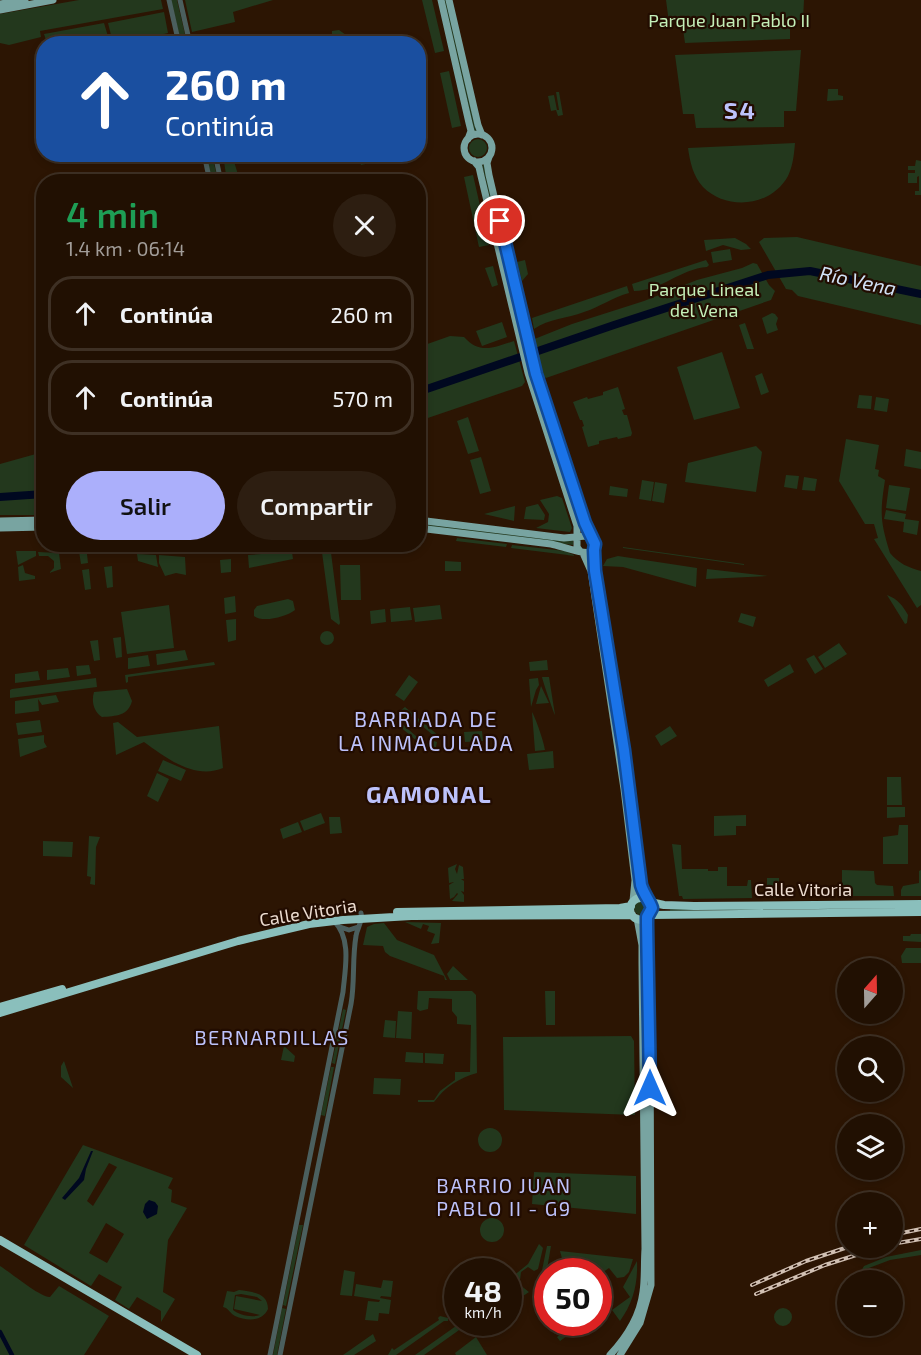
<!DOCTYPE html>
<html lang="es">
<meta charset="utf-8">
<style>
:root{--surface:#211002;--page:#2d1e11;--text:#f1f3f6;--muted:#a29d99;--line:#3e3024;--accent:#abaffb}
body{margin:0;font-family:"Exo 2",sans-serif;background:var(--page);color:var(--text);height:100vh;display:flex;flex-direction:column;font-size:22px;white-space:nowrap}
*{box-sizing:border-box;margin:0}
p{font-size:20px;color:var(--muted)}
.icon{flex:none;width:33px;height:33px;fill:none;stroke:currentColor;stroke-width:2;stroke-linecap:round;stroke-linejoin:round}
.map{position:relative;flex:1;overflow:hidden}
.details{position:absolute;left:36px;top:174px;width:390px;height:378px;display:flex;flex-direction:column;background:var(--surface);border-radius:24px;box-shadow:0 3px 9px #0003,0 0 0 2px var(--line)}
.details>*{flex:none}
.hud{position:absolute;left:36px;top:36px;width:390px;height:126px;border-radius:24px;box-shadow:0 3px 9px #0003,0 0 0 2px var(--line);background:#1a4fa0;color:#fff;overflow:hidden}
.needle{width:39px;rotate:20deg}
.fabs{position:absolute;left:837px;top:958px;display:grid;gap:12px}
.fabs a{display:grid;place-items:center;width:66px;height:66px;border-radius:50%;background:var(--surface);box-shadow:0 3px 9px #0003,0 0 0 2px var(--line);font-size:30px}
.speed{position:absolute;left:444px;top:1258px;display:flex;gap:12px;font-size:30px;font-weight:700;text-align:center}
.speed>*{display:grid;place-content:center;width:78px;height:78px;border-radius:50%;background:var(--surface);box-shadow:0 3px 9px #0003,0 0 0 2px var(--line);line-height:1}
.speed small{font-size:15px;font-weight:400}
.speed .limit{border:9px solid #d22;background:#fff;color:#111}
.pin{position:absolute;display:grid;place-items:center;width:51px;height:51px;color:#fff;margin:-26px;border:3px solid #fff;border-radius:50%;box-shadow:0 2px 6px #0007}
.me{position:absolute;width:66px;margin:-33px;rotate:0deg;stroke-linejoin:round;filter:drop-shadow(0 0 4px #0008)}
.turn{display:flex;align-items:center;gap:21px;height:126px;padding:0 30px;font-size:27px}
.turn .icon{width:78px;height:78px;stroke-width:2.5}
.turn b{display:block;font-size:42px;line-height:51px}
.round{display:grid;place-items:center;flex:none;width:63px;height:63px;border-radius:32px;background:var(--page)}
.overview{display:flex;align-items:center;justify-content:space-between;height:102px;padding:0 30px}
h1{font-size:36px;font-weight:600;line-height:45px;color:#1e9e55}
.action{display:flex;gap:12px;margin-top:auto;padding:12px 30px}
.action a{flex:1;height:69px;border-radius:36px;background:var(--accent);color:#111;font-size:24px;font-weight:600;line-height:69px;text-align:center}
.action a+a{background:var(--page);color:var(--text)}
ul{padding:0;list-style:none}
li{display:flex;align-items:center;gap:18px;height:75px;margin:0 12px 9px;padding:0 18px;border:3px solid var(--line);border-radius:24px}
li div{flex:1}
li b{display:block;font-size:22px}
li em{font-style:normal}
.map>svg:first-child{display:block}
.green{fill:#23381d;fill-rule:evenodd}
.water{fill:#000820}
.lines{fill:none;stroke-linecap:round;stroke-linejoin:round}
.canal{stroke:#000820;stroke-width:4.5}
.river{stroke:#000820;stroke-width:8}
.minor{stroke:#4b5f5e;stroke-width:5}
.major{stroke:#78a4a1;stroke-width:7}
.highway{stroke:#8abfbc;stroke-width:8}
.rail-casing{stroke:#d1c0b3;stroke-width:4}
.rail{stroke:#220c00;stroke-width:1.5;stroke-dasharray:4.5;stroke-linecap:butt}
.route-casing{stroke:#114b97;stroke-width:15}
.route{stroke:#1a73e8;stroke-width:10}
.labels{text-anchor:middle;stroke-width:4.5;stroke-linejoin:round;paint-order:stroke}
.park-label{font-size:18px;fill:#c4efb8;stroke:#220c00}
.street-label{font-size:18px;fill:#ecdcd0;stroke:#220c00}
.water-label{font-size:20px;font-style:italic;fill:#d1e2f7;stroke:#220c00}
.neighbourhood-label{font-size:20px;letter-spacing:1.5px;fill:#bdc2fb;stroke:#220c00}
.quarter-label{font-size:21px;letter-spacing:1.5px;fill:#bdc2fb;stroke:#220c00}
.district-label{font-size:24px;font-weight:bold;letter-spacing:1.5px;fill:#bdc2fb;stroke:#220c00}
</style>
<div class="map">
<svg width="921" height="1355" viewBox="0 0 921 1355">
<rect width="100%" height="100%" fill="#2c1503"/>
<path class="green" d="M79 0H161L163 9 40 31 41 37 9 45 0 43V14Z
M171 0H177L187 43H181Z
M185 0H273L233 12 235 22 192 32Z
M422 0H432L444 51 435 53Z
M444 0H447L477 131 474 132Z
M666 0H804L803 20H790V39L685 43 682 22 669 23Z
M164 12 168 33 126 43H113L108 23Z
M104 23 110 43H47L44 34Z
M339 30 346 35 363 40 364 43H347L345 40 337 37 336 34H332V31Z
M801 50 796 111H784V127L696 128 694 114H683L675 55Z
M449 71 461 126 452 128 440 73Z
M828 89H838V95L843 96V100L827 101Z
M556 92H559L563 115 558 116 556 110 551 111 548 96 554 95 557 110H559Z
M469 148a9 9 0 1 1 18 0a9 9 0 1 1-18 0Z
M795 143C794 155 793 165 788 176 771 207 727 211 703 187 693 176 690 162 688 148Z
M206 155H212L218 181H212Z
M223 155H232L240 181H227Z
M378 155H390L391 158 361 165 359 159Z
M916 160 921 161V195H915V191H919V176L917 177V183H908V173H915V170H908V166H915Z
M482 165H485L533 370 530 371Z
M473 175 489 245 479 247 464 177Z
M419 199H422L424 233 419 234Z
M797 237 921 266V325L798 296 792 290 786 289 759 242 764 238Z
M735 238 746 244 751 249 741 250 723 245 706 251 704 240Z
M730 249 732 260 713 263 711 252Z
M525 260 528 274 522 281 517 262Z
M706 260 709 265 707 267C680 269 661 291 634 291L632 284Z
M753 263 757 264 769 285 775 291 771 300 546 378 541 375 532 340 572 324 644 301 697 280 742 268Z
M493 266 498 285 492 287 485 268Z
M627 286 629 293C613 297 600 307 584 312 567 319 549 318 534 329L532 318Z
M772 313 775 314 778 318 776 324 778 330 767 334 762 318Z
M502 322 507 337 482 346 476 331Z
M745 323 754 349H747L739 325Z
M450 336 464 337C480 355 495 347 514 341L525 382 522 386 419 421V347Z
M722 352 740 408 694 420 677 367Z
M762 373 769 392 761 395 755 376Z
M532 377H534L585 531 582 532Z
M618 387 625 409 622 410 624 415H627L632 433 631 436 618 439 617 437 599 441V444L588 447 582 427 584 426 582 420H580L573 402 587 397 588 399 603 395V392Z
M859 395 872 396 871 409 857 408Z
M876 397 889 399 887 412 874 410Z
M468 417 479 451 468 454 457 421Z
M846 439 879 445 875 469 879 470 878 476 885 480C880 513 880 521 890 553 898 563 909 568 921 571V605L917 608 874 539 878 538 874 524H865L839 481Z
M756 446 762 452 756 492 685 482 688 463Z
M906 449 921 452V469L904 466Z
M43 452V515H0V464Z
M481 457 491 491 480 494 470 460Z
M786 475 799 476 797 489 784 487Z
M804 477 817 479 815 491 802 490Z
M642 480 654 482 651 501 639 499Z
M655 482 667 484 664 503 652 501Z
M889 485 910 488 906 511 886 508Z
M610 486 628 489 627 497 609 495Z
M557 496 562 498 572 528 570 532 536 528 548 522 549 514 540 500Z
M538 504 545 515 544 520 524 519 526 507Z
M515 506 514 521 484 514Z
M886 510 906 514 905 519 919 521 917 535 903 532 904 522 884 519Z
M418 522 573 541V545L419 526Z
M457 538 507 544 506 547 456 541Z
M78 545H86L88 563 81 564Z
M321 545H330L340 623 339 625 331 619Z
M512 545 565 551 576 556 511 548Z
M623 547 744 564V565L623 548Z
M16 551H36V556L18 565Z
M38 552 59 553 61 569 49 573 54 568V561L48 556H39Z
M292 552 293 559 249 568 248 555Z
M137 554 156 555 158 567 138 561Z
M159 555 185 557 186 575 176 573 165 576 159 563Z
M618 556 697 568 696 587 623 567 603 566 607 559Z
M231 559V572L221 573 220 560Z
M445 561 461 562V571H445Z
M23 565 25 573 35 576V579L19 581 18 567Z
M340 565H360L361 600H341Z
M112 566 113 587 107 588 104 567Z
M89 569 91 589 85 590 82 570Z
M707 569 768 576 706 579Z
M887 595C898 599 903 606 908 615L907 623 905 624Z
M235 596 236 612 225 614 224 598Z
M288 599 293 601 295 610C286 617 263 623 254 616V610L257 606Z
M169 605 174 648 127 654 121 612Z
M440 605 442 619 415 622 413 608Z
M410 607 412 620 391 622 390 609Z
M385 609 386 622 371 624 370 611Z
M741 613 756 617 753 627 738 622Z
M236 619V640L228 642 226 620Z
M320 638a7 7 0 1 1 14 0a7 7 0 1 1-14 0Z
M121 637 122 657 116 658 113 638Z
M98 640 100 660 94 661 90 641Z
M839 643 847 654 825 668 818 657Z
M185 650 188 660 157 665 156 654Z
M148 655 150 666 128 669V658Z
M814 655 823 669 815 674 806 659Z
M547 660 548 670 530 671 529 662Z
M214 662 215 665 128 677V682L126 683 125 675Z
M790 664 794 672 768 687 764 680Z
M89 665 91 674 77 676 76 666Z
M68 668 70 677 47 680V670Z
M38 671 40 680 15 683V674Z
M409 675 418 682 404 701 395 695Z
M542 677H549L555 715C553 711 543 682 542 677Z
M96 678 97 687 10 698V690L12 689Z
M538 678 539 685 536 690 531 707 529 679Z
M541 686 549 703 536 704Z
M127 689 132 701C128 716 116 716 102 717 94 712 91 702 94 692Z
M56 695 59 702 42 705 38 699 39 711 15 714V701Z
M405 707 439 736 438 740 432 739 434 736 407 713 402 718 396 714Z
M532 712C536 719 544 742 545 750L535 751Z
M40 720 42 732 18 735 16 723Z
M118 722 137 737 219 726 223 768C195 780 166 758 144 742L116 755 113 723Z
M400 722 426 745 431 740 437 742 436 747H424L398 725Z
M670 726 677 736 661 746 655 736Z
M482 731 483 741 465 742 464 732Z
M44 735V742L47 747 20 757 18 739Z
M553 751 554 768 529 770 527 754Z
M163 760 186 770 181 781 158 771Z
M157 773 169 779 158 802 147 796Z
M887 777H901L902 805H887Z
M887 807H905V817L887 818Z
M321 813 325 823 304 831 300 821Z
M746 815V826H736V835L714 836V816Z
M329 817H340L342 833 330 834Z
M298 822 302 832 283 839 280 829Z
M899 825H908V864H883V837L898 835Z
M89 836 100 837 96 847 95 885 90 884 91 877 87 876Z
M43 841 73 842 72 857 43 856Z
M672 844 681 845 682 869H708V871H718V867H727V886H747L748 880H751L752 898 683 899 682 896H679Z
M457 864 455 869 457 874 459 865 463 867 464 879H461L464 881V892L461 891 464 895V902L452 901 458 894 457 893 454 897 450 899 449 885 454 882 449 883 448 868Z
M842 870 874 871 875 883 877 885 893 886 894 896H839L842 895Z
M921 870V896H901V890L903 886 919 883V871Z
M767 878H779V898H767Z
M634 908a7 7 0 1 1 14 0a7 7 0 1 1-14 0Z
M670 908H856L670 911Z
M405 922 441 923 439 943 431 944 435 934 427 931 429 926 423 924 421 929Z
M384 923 397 940 434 955 447 980H445L444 976 390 956 385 952 383 946 363 945 367 927 374 924Z
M911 934H921V942L903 941V936H910Z
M906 948H921V963H902L901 956Z
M453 966 468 980H450L447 974Z
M418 991H472L476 995 477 1073C459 1078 445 1087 434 1102H418V1100H434L440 1091 455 1080V1072H470L471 1025 457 1024V1017L452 1011V999L429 998 428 1009 420 1011 417 1009Z
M545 991H555V1025H546Z
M343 1009 346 1010 335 1064 332 1063Z
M398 1011 412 1012 411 1039 396 1038Z
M385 1020 396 1021 395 1038 383 1037Z
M631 1036 634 1041 635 1115 504 1110 503 1037Z
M284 1046 295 1056 294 1062 281 1060Z
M406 1052 423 1053V1063L405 1062Z
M425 1053 444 1054 443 1064 425 1063Z
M64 1061 73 1088 61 1077V1066Z
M331 1067H334L325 1116 321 1115Z
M374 1078 401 1079 400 1095 373 1094Z
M478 1140a12 12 0 1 1 24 0a12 12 0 1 1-24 0Z
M83 1145 173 1178 168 1188 172 1190 171 1202 187 1208 168 1240 163 1292 175 1299 161 1322V1311L137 1297 129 1309 115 1300 122 1287 99 1274 91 1286 24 1245ZM109 1163 117 1167 93 1206 87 1201ZM106 1223 124 1234 107 1263 89 1253Z
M534 1172 636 1176V1214L532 1204Z
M480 1230a12 12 0 1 1 24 0a12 12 0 1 1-24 0Z
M299 1225H303L286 1306 283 1305Z
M539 1244 543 1248 538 1269 534 1271 528 1267 521 1272 520 1280 512 1277 528 1264Z
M547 1246H551L546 1275 542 1283 540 1280Z
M921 1250V1255L890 1260 861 1271 864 1266 886 1257Z
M560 1251 633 1259 629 1272 624 1277 617 1278 609 1268 599 1275 598 1272H584L578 1266 563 1262Z
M637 1261C638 1284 633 1303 620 1321L612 1310 630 1297 623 1287Z
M0 1266C10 1272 41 1298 50 1297L59 1286 109 1316 84 1355H0Z
M344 1270 355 1272 352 1296 340 1295Z
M383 1280 393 1281 391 1297 381 1296 380 1298 391 1300 389 1314 379 1313 378 1321 365 1320 368 1301 379 1302 380 1300 354 1296 356 1284 381 1288Z
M520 1285 529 1292 514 1302 511 1290Z
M239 1290C253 1292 268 1293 268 1309 262 1322 247 1321 235 1316 229 1313 230 1309 223 1307L227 1291 234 1292ZM241 1294 257 1297 262 1301 236 1296 234 1309 260 1315C252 1318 239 1315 233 1310L235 1295Z
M774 1317a9 9 0 1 1 18 0a9 9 0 1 1-18 0Z
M282 1308 286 1309 277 1355H273Z
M440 1316 448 1318V1321H444L396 1355H388L392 1348 394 1350 439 1320 438 1318Z
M457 1322 466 1325V1328L464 1330 462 1328 424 1355H415L456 1326 455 1323Z
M553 1323H572L574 1325 578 1323 580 1326 573 1331 571 1328 565 1332 567 1336 560 1341 557 1337 561 1334 559 1332 555 1334 550 1328 554 1325Z
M373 1334 376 1341 354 1355H343Z
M476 1337 487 1355H456L455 1353Z"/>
<path class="water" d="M91 1151H93L86 1169 84 1180 65 1200 62 1198 79 1178Z
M149 1200 155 1202 158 1206 157 1214 147 1219 143 1212 145 1204Z"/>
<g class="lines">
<path class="canal" d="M0 1332 12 1355"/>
<path class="river" d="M418 392 614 325 768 275 810 271 921 294
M0 497 44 494"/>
<path class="minor" d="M169 0 179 44
M180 0 190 44
M204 154 210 182
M215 154 221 182
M340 927 349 930 358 927
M270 1355 343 992C345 969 352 939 334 921
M280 1355 351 1004C355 982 352 959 356 936 357 928 363 922 361 913"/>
<path class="major" d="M441 0 469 123 471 131 468 139
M449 0 478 125 482 135
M0 4 25 0
M0 10 53 0
M464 148a14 14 0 1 1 28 0a14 14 0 1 1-28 0Z
M489 157 487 163 489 175 535 370 585 523 592 538
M474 161 479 167 481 176 528 373 577 526V547L580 551
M418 520 564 538 586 536 593 539 595 546 591 552C584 555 561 546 551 544L418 528
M0 521 44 520
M0 528 44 527
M594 550 596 577
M583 553 591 571 624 789 635 880 633 901
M601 609 624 750 641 885 645 899
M610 1355C626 1338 640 1316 643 1292 645 1278 644 1263 645 1249L642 963V945L637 918
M620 1355 640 1323 651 1285 650 1032 647 917"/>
<path class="highway" d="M630 909a11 11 0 1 1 22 0a11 11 0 1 1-22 0Z
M650 902 664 905 694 906 921 904
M397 912 620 908 631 906
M650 915 921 912
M0 1007 62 989
M0 1013 238 941 309 924 343 920 411 916 632 915
M0 1240 197 1355"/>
<g class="rail-casing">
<path id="rail" d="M892 1235 921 1229
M892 1244 921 1239
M752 1285 806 1261 848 1247
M756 1294 825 1265 878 1248"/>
</g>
<use href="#rail" class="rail"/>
</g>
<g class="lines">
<g class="route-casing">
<path id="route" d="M500 221 536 374 585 523 595 544 594 550 595 571 624 750 641 885C644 895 650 901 652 908L647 917V924L650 1088"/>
</g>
<use href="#route" class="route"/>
</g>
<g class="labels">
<g class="park-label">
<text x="729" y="27">Parque Juan Pablo II</text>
<text x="704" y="296">Parque Lineal<tspan x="704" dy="21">del Vena</tspan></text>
</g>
<g class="street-label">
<text x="803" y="896">Calle Vitoria</text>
<text transform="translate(308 913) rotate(-9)" y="6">Calle Vitoria</text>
</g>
<g class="water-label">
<text transform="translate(858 281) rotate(12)" y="7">Río Vena</text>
</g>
<g class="neighbourhood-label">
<text x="272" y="1045">BERNARDILLAS</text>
<text x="504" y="1193">BARRIO JUAN<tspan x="504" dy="23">PABLO II - G9</tspan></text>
</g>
<g class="quarter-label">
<text x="426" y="727">BARRIADA DE<tspan x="426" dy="24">LA INMACULADA</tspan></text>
</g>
<g class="district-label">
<text x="740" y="119">S4</text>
<text x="429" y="803">GAMONAL</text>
</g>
</g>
</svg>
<div class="fabs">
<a><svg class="needle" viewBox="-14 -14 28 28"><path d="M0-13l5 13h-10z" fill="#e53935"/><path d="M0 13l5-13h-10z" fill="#a29d99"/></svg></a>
<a><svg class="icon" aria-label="search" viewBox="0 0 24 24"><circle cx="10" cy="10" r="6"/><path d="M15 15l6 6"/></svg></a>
<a><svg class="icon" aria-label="layers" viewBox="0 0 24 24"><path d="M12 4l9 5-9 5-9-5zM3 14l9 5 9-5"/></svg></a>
<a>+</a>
<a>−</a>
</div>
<div class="speed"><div>48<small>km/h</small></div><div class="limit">50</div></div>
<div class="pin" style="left:500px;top:221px;background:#d93025"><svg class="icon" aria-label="arrive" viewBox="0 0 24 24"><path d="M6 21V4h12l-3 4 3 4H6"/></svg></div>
<svg class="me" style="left:650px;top:1088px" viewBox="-20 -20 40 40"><path d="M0-17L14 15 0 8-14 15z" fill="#1a73e8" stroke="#fff" stroke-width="4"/></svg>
<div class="hud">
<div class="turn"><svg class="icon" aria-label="ahead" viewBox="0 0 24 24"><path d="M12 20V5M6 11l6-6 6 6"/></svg><div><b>260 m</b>Continúa</div></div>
</div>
<section class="details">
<div class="overview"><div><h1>4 min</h1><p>1.4 km · 06:14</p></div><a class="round"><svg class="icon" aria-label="close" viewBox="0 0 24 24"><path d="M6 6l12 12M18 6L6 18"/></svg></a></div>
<ul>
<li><svg class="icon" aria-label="ahead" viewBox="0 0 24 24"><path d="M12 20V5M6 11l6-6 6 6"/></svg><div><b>Continúa</b></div><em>260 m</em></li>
<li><svg class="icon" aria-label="ahead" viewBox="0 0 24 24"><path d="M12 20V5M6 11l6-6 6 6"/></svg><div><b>Continúa</b></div><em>570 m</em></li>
</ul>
<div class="action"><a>Salir</a><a>Compartir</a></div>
</section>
</div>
